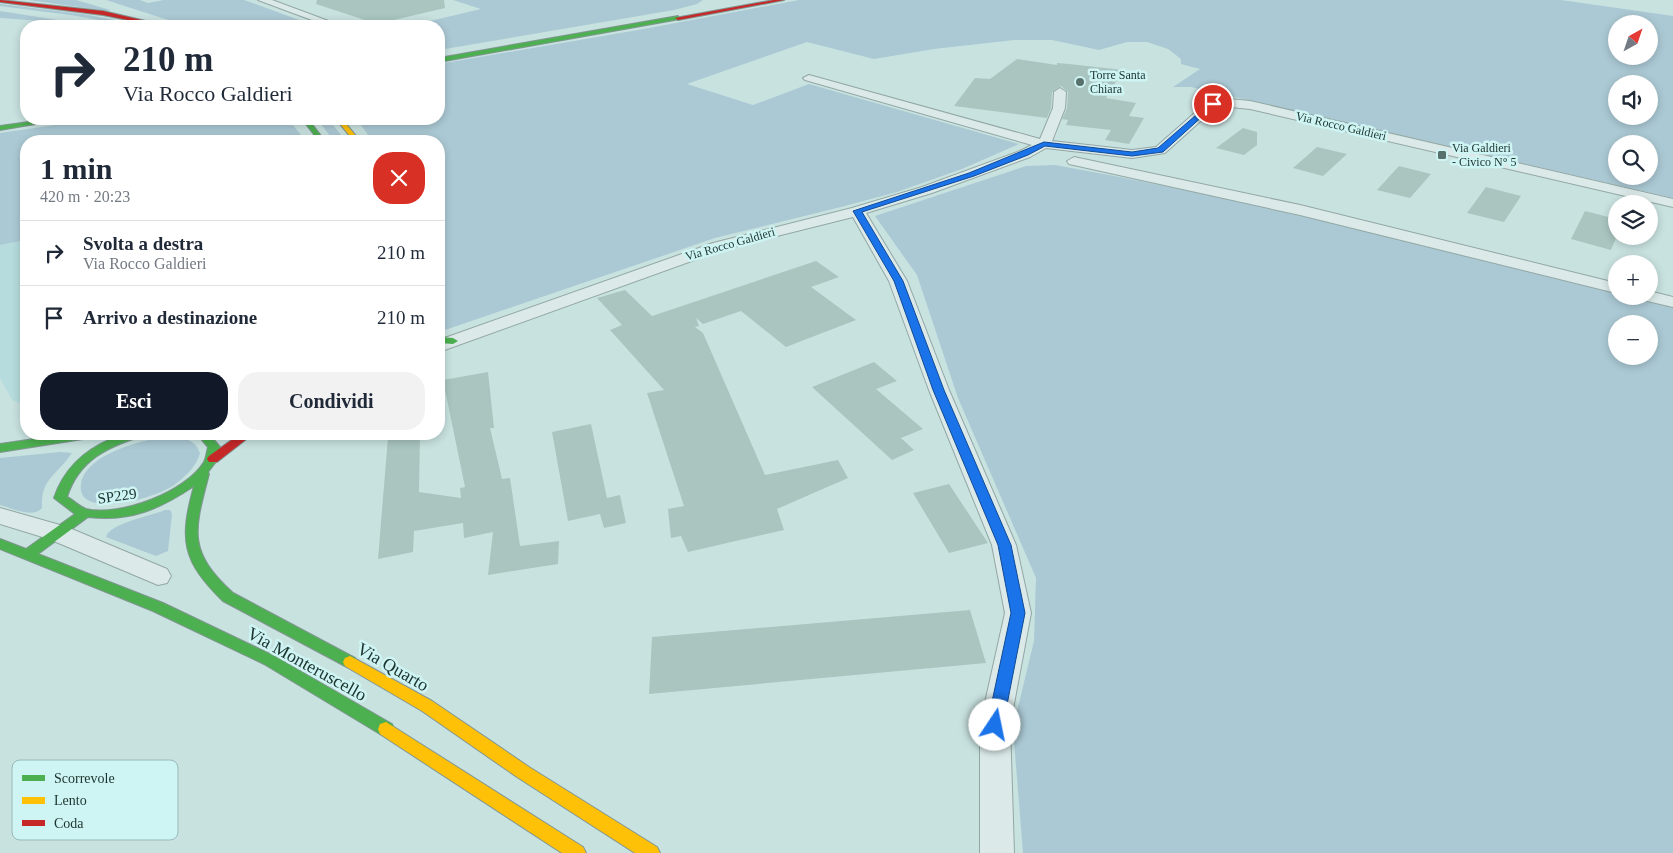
<!DOCTYPE html>
<html lang="it">
<meta charset="utf-8">
<style>
:root{--surface:#fff;--page:#f2f2f3;--text:#1f2937;--muted:#747a83;--line:#e0e1e3;--accent:#111827}
body{margin:0;font-family:"Times New Roman",serif;background:var(--page);color:var(--text);height:100vh;display:flex;flex-direction:column;font-size:19px;white-space:nowrap}
*{box-sizing:border-box;margin:0}
p{font-size:16px;color:var(--muted)}
.icon{flex:none;width:28px;height:28px;fill:none;stroke:currentColor;stroke-width:2;stroke-linecap:round;stroke-linejoin:round}
.map{position:relative;flex:1;overflow:hidden}
.sheet{position:absolute;left:20px;top:135px;width:425px;height:305px;display:flex;flex-direction:column;background:var(--surface);border-radius:20px;box-shadow:0 2px 8px #0003}
.sheet>*{flex:none}
.guide{position:absolute;left:20px;top:20px;width:425px;height:105px;border-radius:20px;box-shadow:0 2px 8px #0003;background:#fff;color:var(--text);overflow:hidden}
.needle{width:32px;rotate:40deg}
.fabs{position:absolute;left:1608px;top:15px;display:grid;gap:10px}
.fabs a{display:grid;place-items:center;width:50px;height:50px;border-radius:50%;background:var(--surface);box-shadow:0 2px 8px #0003;font-size:25px}
.pin{position:absolute;display:grid;place-items:center;width:42px;height:42px;color:#fff;margin:-21px;border:2px solid #fff;border-radius:50%;box-shadow:0 1px 5px #0007}
.me{position:absolute;width:55px;margin:-28px;rotate:11deg;stroke-linejoin:round;filter:drop-shadow(0 0 4px #0008)}
.turn{display:flex;align-items:center;gap:18px;height:105px;padding:0 20px;font-size:22px}
.turn .icon{width:65px;height:65px;stroke-width:2.5}
.turn b{display:block;font-size:35px;line-height:42px}
.round{display:grid;place-items:center;flex:none;width:52px;height:52px;border-radius:20px;background:var(--page)}
.head{display:flex;align-items:center;justify-content:space-between;height:85px;padding:0 20px}
h1{font-size:30px;font-weight:600;line-height:38px}
.cta{display:flex;gap:10px;margin-top:auto;padding:10px 20px}
.cta a{flex:1;height:58px;border-radius:20px;background:var(--accent);color:#fff;font-size:20px;font-weight:600;line-height:58px;text-align:center}
.cta a+a{background:var(--page);color:var(--text)}
ul{padding:0;list-style:none}
li{display:flex;align-items:center;gap:15px;height:65px;padding:0 20px;border-top:1px solid var(--line)}
li div{flex:1}
li b{display:block;font-size:19px}
li em{font-style:normal}
.map>svg:first-child{display:block}
.farmland{fill:#b6dcdd}
.green{fill:#abc9d4;fill-rule:evenodd}
.building{fill:#aac5c0}
.lines{fill:none;stroke-linecap:round;stroke-linejoin:round}
.street-casing{stroke:#92a7a4;stroke-width:2}
.fast-casing{stroke:#829693;stroke-width:2}
.slow-casing{stroke:#829693;stroke-width:2}
.jam-casing{stroke:#829693;stroke-width:2}
.street{fill:#dbeae9;fill-rule:evenodd}
.fast{fill:#4caf50;fill-rule:evenodd}
.slow{fill:#ffc107;fill-rule:evenodd}
.jam{fill:#c62828;fill-rule:evenodd}
.route{fill:#1a73e8;stroke:#114b97}
.poi-dot{fill:#58716c;stroke:#cef4f3;stroke-width:2}
.labels{text-anchor:middle;stroke-width:5;stroke-linejoin:round;paint-order:stroke}
.far-poi-label{font-size:12px;fill:#1c342e;stroke:#cef4f3;text-anchor:start}
.far-street-label{font-size:12px;fill:#1c342e;stroke:#cef4f3}
.street-label{font-size:15px;fill:#1c342e;stroke:#cef4f3}
.near-street-label{font-size:18px;fill:#1c342e;stroke:#cef4f3}
.key{fill:#cef4f3;stroke:#99bab8;stroke-width:1}
.key-label{font-size:14px;fill:#1c342e}
</style>
<div class="map">
<svg width="1673" height="853" viewBox="0 0 1673 853">
<rect width="100%" height="100%" fill="#c8e2e0"/>
<path class="farmland" d="M26 240V403H20L12 400 0 378V245Z"/>
<path class="green" d="M28 0H76L110 10 108 11Z
M106 0H140L148 3 164 0H244L316 26H187Z
M453 0H703L697 4 674 10 439 50V26H409L481 9Z
M799 0H1561L1673 16V198L1191 87H1173L1200 69 1181 64V59L1168 49 1147 42H1127L1099 50 1052 40H1014L934 49 874 59 807 42 687 84 753 105 809 84 1019 144 962 169 897 192 841 207 715 238 448 329 439 330V141H373L356 119H439V64L638 30ZM1616 24H1649V56H1616ZM1616 84H1649V116H1616ZM1616 144H1649V176H1616Z
M0 4 83 14 148 26H130L77 16 0 6Z
M0 11 83 24 0 18Z
M96 119H288L306 141H26V240L0 245V133Z
M317 119H328L346 141H334Z
M1055 165C1244 198 1430 247 1616 293V296H1628L1673 307V853H1023L1013 728 1034 641 1036 578 958 398 917 275 875 216 1026 166ZM1616 324H1649V356H1616Z
M174 436C187 439 195 440 200 453 197 466 185 477 174 485 157 497 105 512 86 499 82 496 80 490 81 485 84 453 148 438 174 436Z
M60 452 72 453C58 474 40 479 42 508 33 519 12 508 0 505V458Z
M165 510H170L172 514 168 551 156 556 106 537C110 523 151 516 165 510Z"/>
<path class="building" d="M317 0H444L445 8 377 24 316 4Z
M1017 59 1057 65V63L1069 64 1123 70 1106 98 1136 103 1129 116 1144 118 1129 144 1105 140 1111 130 1066 125 1068 120 1062 119 1067 108 1068 92 1061 86 1052 92 1051 108 1047 118 954 106 975 78 990 79Z
M1243 128 1257 132V145L1244 155 1216 148Z
M1317 147 1347 154 1323 176 1293 168Z
M1399 166 1431 174 1410 198 1377 190Z
M1486 187 1521 196 1504 222 1467 213Z
M1585 211 1616 219V238L1611 250 1571 239Z
M816 261 839 277 811 287 856 320 786 347 741 311 703 324 696 318 699 326 695 327 703 333 765 475 838 460 848 478 777 509 784 530 688 552 681 536 671 538 668 509 684 506 647 393 664 390 610 330 622 325 597 298 625 290 652 316Z
M874 362 897 381 876 389 923 429 901 438 914 450 892 460 812 387Z
M488 372 494 428H490L502 479 510 478 520 546 559 541 558 564 488 575 493 532 464 538 463 523 414 531 413 552 378 559 388 437 420 434 419 492 461 498 460 488 465 487 443 380Z
M591 424 607 498 620 495 626 523 604 528 600 514 568 521 552 432Z
M949 484 988 543 949 553 913 493Z
M970 610 986 663 649 694 652 637Z"/>
<g class="lines">
<g class="street-casing">
<path id="street" d="M258 0H272L342 26H328Z
M809 75 1040 139 1053 108 1054 92 1060 88 1066 92 1065 108 1052 141 1132 150 1156 147 1206 103 1219 98 1250 101 1673 199V207L1250 109 1221 106 1214 109 1165 153 1132 158 1046 148 1030 157 932 193 866 213 907 281 949 390 1016 545 1031 613 1010 725 1014 853H980V725L1005 613 992 545 929 390 889 281 853 217 725 249 439 352V340L713 243 852 208 922 187 1020 151 1032 145 805 80 803 78Z
M1074 157 1300 205 1616 283V293L1300 215 1069 164 1067 161Z
M1649 291 1673 297V307L1643 300 1640 296H1649Z
M0 508 67 527 167 569 171 576 167 583 158 585 49 539 0 524Z"/>
</g>
<g class="fast-casing">
<path id="fast" d="M678 16 680 19 439 62V58Z
M50 119H65L0 130V126Z
M302 119H308L325 141H319Z
M439 337 453 338 458 341 453 344 439 343Z
M68 434H144L142 436C107 447 79 460 67 497 73 500 80 507 86 509 120 517 186 492 204 462 206 458 207 451 208 447L197 434H209L220 447 215 463 208 472 209 474C194 531 187 551 233 593L355 658 357 662 355 666 350 668 345 666 223 601C182 561 179 540 194 486 160 509 130 522 88 517L38 554 163 603 274 656 392 724 394 729 392 734 386 736 380 734 264 664 153 611 0 549V539L26 549 75 514 54 498C64 469 83 451 111 439H83L0 452V444Z"/>
</g>
<g class="slow-casing">
<path id="slow" d="M336 119H342L360 141H354Z
M350 656 432 701 529 767 657 847 660 853H635L517 777 422 711 345 666 343 662 345 658Z
M386 722 583 847 586 853H562L380 734 378 729 380 724Z"/>
</g>
<g class="jam-casing">
<path id="jam" d="M0 0 103 11 167 26H158L103 15 0 2Z
M774 0H784L678 20 675 18Z
M240 434H253L217 462H209L207 459 209 456Z"/>
</g>
<use href="#street" class="street"/>
<use href="#fast" class="fast"/>
<use href="#slow" class="slow"/>
<use href="#jam" class="jam"/>
</g>
<path class="route" d="M1211 102 1216 104 1163 152 1132 156 1045 146 1028 155 974 176 862 212 903 281 944 390 1011 545 1025 613 1003 725 1001 730 995 732 990 730 987 725 1011 613 998 545 933 390 894 281 853 211 969 173 1044 142 1132 152 1158 148Z"/>
<g class="poi-dot">
<circle cx="1080" cy="82" r="5"/>
<rect x="1437" y="150" width="10" height="10" rx="2.5"/>
</g>
<g class="labels">
<g class="far-poi-label">
<text x="1090" y="79">Torre Santa<tspan x="1090" dy="14">Chiara</tspan></text>
<text x="1452" y="152">Via Galdieri<tspan x="1452" dy="14">- Civico N° 5</tspan></text>
</g>
<g class="far-street-label">
<text transform="translate(1341 126) rotate(13)" y="4">Via Rocco Galdieri</text>
<text transform="translate(730 244) rotate(-16)" y="4">Via Rocco Galdieri</text>
</g>
<g class="street-label">
<text transform="translate(117 496) rotate(-8)" y="5">SP229</text>
</g>
<g class="near-street-label">
<text transform="translate(307 664) rotate(29)" y="6">Via Monteruscello</text>
<text transform="translate(393 667) rotate(30)" y="6">Via Quarto</text>
</g>
</g>
<rect x="12" y="760" width="166" height="80" rx="8" class="key"/>
<rect x="22" y="775" width="23" height="6" fill="#4caf50"/>
<rect x="22" y="797" width="23" height="7" fill="#ffc107"/>
<rect x="22" y="820" width="23" height="6" fill="#c62828"/>
<g class="key-label">
<text x="54" y="783">Scorrevole</text>
<text x="54" y="805">Lento</text>
<text x="54" y="828">Coda</text>
</g>
</svg>
<div class="fabs">
<a><svg class="needle" viewBox="-14 -14 28 28"><path d="M0-13l5 13h-10z" fill="#e53935"/><path d="M0 13l5-13h-10z" fill="#747a83"/></svg></a>
<a><svg class="icon" aria-label="sound" viewBox="0 0 24 24"><path d="M4 9h4l5-4v14l-5-4H4zM17 9q2 3 0 6"/></svg></a>
<a><svg class="icon" aria-label="search" viewBox="0 0 24 24"><circle cx="10" cy="10" r="6"/><path d="M15 15l6 6"/></svg></a>
<a><svg class="icon" aria-label="layers" viewBox="0 0 24 24"><path d="M12 4l9 5-9 5-9-5zM3 14l9 5 9-5"/></svg></a>
<a>+</a>
<a>−</a>
</div>
<div class="pin" style="left:1213px;top:104px;background:#d93025"><svg class="icon" aria-label="arrive" viewBox="0 0 24 24"><path d="M6 21V4h12l-3 4 3 4H6"/></svg></div>
<svg class="me" style="left:995px;top:725px" viewBox="-20 -20 40 40"><circle r="19" fill="#fff"/><path d="M0-13L10 11 0 6-10 11z" fill="#1a73e8"/></svg>
<div class="guide">
<div class="turn"><svg class="icon" aria-label="right" viewBox="0 0 24 24"><path d="M7 20v-9h11M14 6l5 5-5 5"/></svg><div><b>210 m</b>Via Rocco Galdieri</div></div>
</div>
<section class="sheet">
<div class="head"><div><h1>1 min</h1><p>420 m · 20:23</p></div><a class="round" style="background:#d93025;color:#fff"><svg class="icon" aria-label="close" viewBox="0 0 24 24"><path d="M6 6l12 12M18 6L6 18"/></svg></a></div>
<ul>
<li><svg class="icon" aria-label="right" viewBox="0 0 24 24"><path d="M7 20v-9h11M14 6l5 5-5 5"/></svg><div><b>Svolta a destra</b><p>Via Rocco Galdieri</p></div><em>210 m</em></li>
<li><svg class="icon" aria-label="arrive" viewBox="0 0 24 24"><path d="M6 21V4h12l-3 4 3 4H6"/></svg><div><b>Arrivo a destinazione</b></div><em>210 m</em></li>
</ul>
<div class="cta"><a>Esci</a><a>Condividi</a></div>
</section>
</div>
